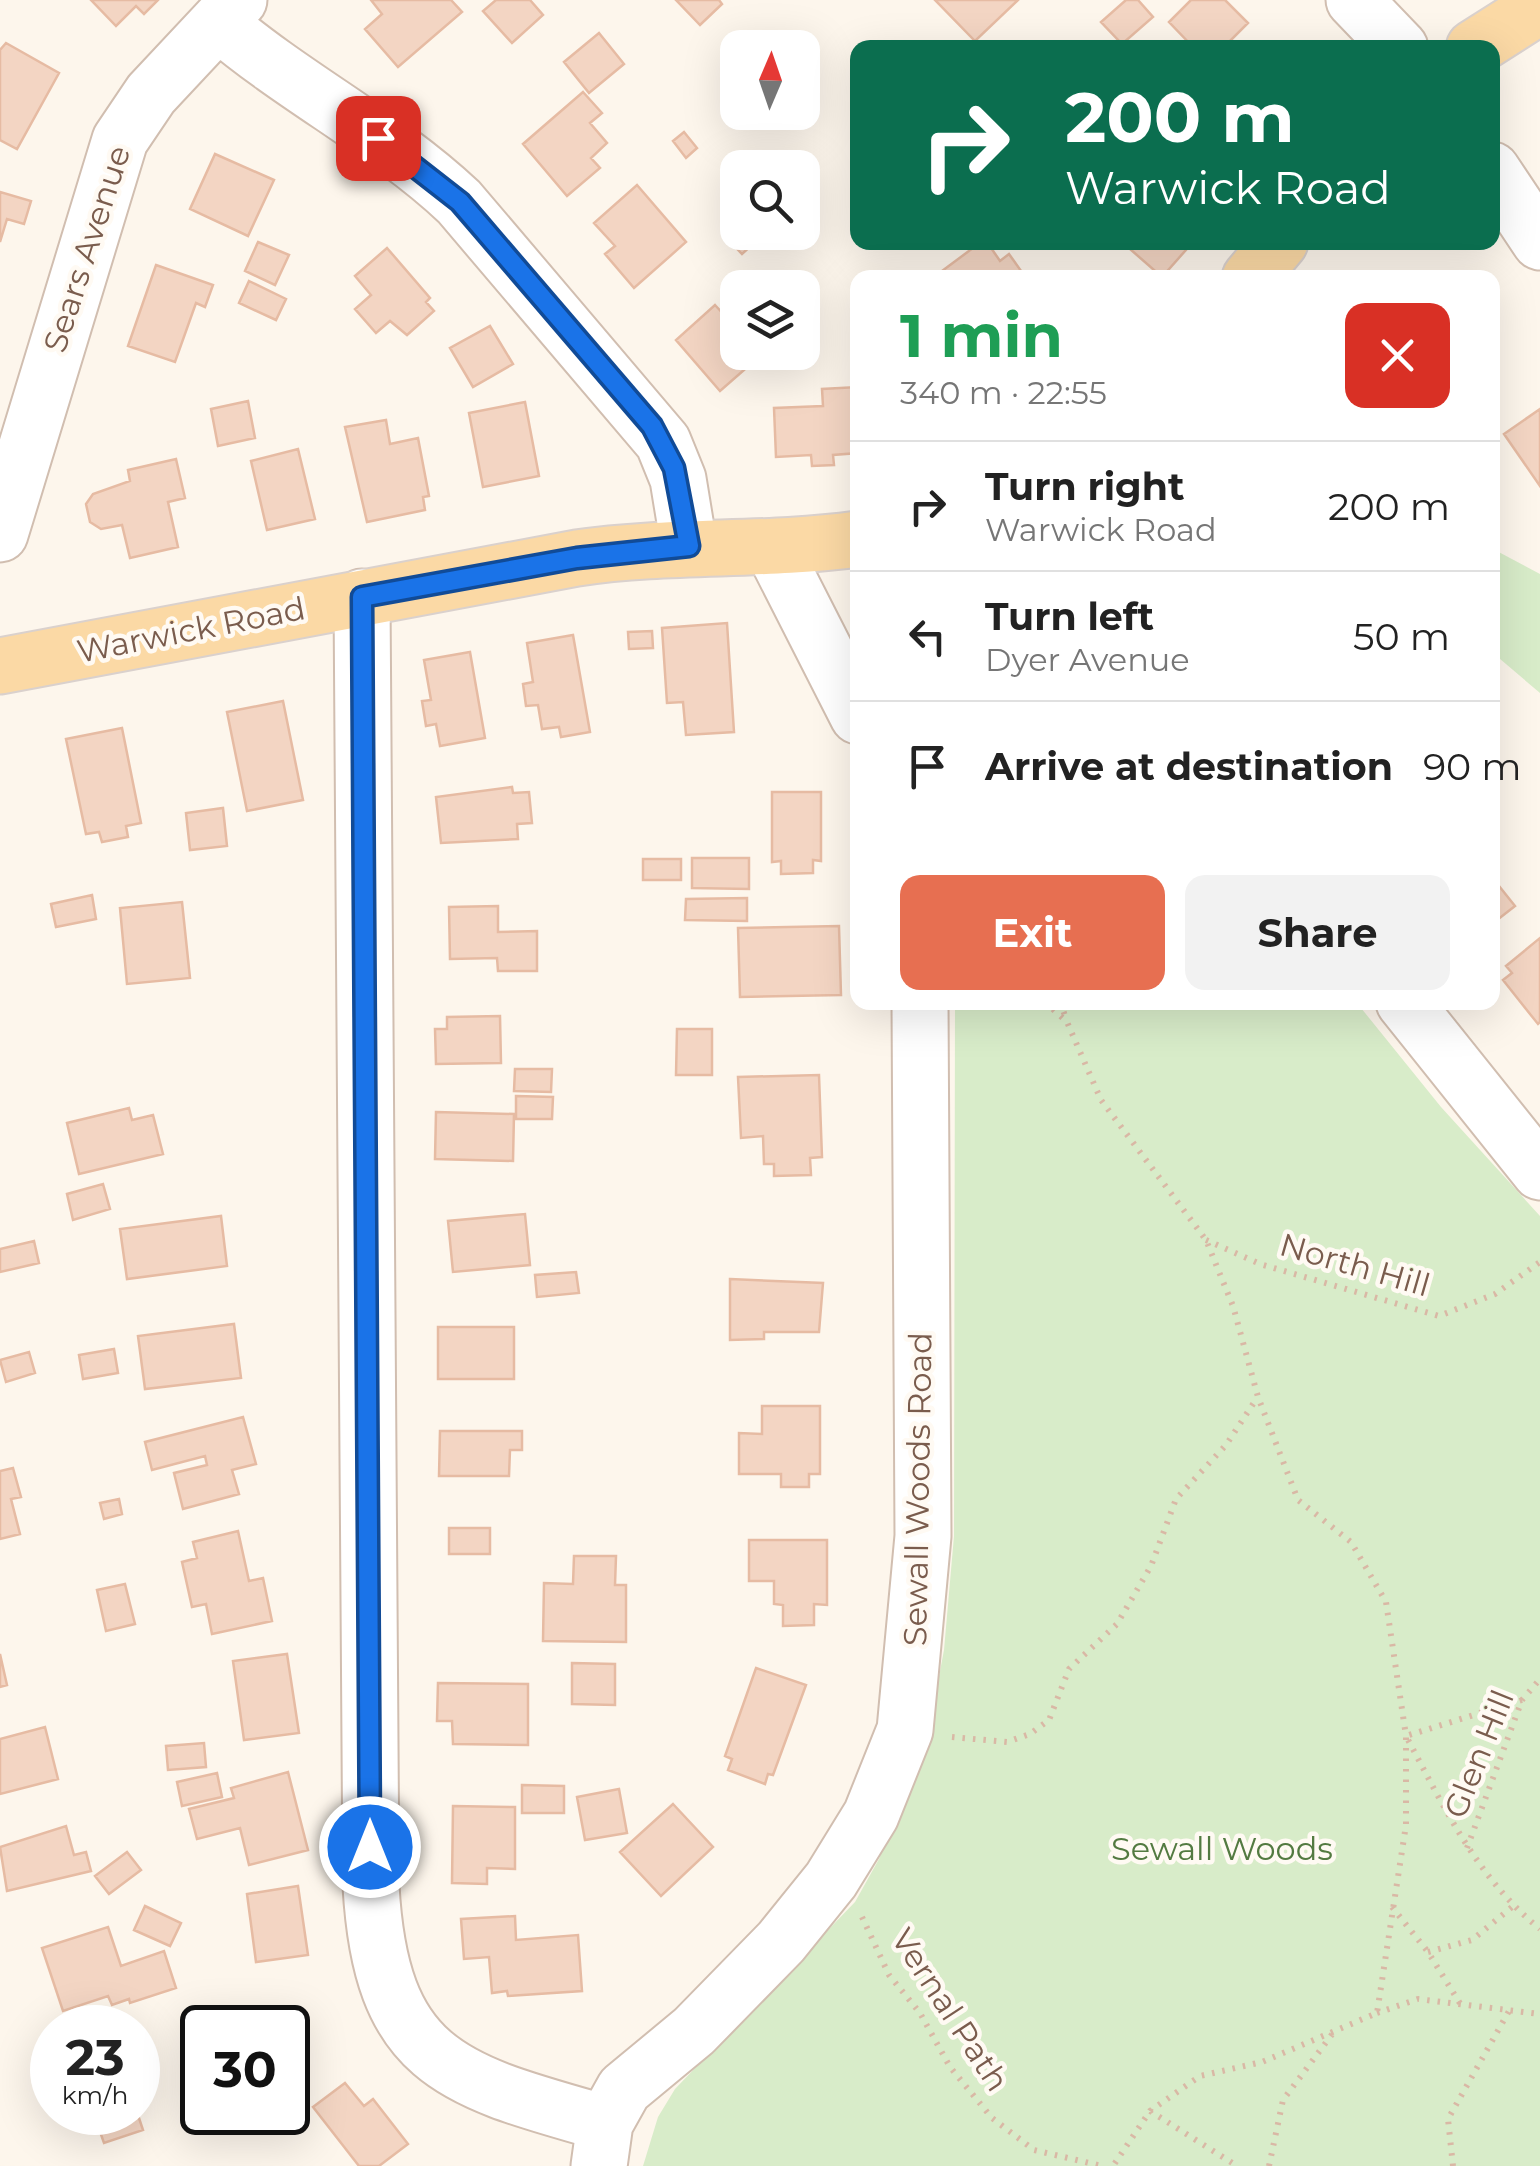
<!DOCTYPE html>
<meta charset="utf-8">
<style>
:root{--surface:#fff;--page:#f2f2f2;--text:#222;--muted:#767676;--line:#e0e0e0;--accent:#e76f51}
body{margin:0;font-family:Montserrat,sans-serif;background:var(--page);color:var(--text);height:100vh;display:flex;flex-direction:column;font-size:38px;white-space:nowrap}
*{box-sizing:border-box;margin:0}
p{font-size:32px;color:var(--muted)}
.icon{flex:none;width:55px;height:55px;fill:none;stroke:currentColor;stroke-width:2;stroke-linecap:round;stroke-linejoin:round}
.map{position:relative;flex:1;overflow:hidden}
.drawer{position:absolute;left:850px;top:270px;width:650px;height:740px;display:flex;flex-direction:column;background:var(--surface);border-radius:20px;box-shadow:0 10px 40px #0002}
.drawer>*{flex:none}
.banner{position:absolute;left:850px;top:40px;width:650px;height:210px;border-radius:20px;box-shadow:0 10px 40px #0002;background:#0b6e4f;color:#fff;overflow:hidden}
.needle{width:65px;rotate:2deg}
.tools{position:absolute;left:720px;top:30px;display:grid;gap:20px}
.tools a{display:grid;place-items:center;width:100px;height:100px;border-radius:20px;background:var(--surface);box-shadow:0 10px 40px #0002;font-size:50px}
.speed{position:absolute;left:30px;top:2005px;display:flex;gap:20px;font-size:50px;font-weight:700;text-align:center}
.speed>*{display:grid;place-content:center;width:130px;height:130px;border-radius:50%;background:var(--surface);box-shadow:0 10px 40px #0002;line-height:1}
.speed small{font-size:25px;font-weight:400}
.speed .limit{border:5px solid #111;border-radius:15px;background:#fff;color:#111}
.pin{position:absolute;display:grid;place-items:center;width:85px;height:85px;color:#fff;margin:-42px;border-radius:20px;box-shadow:0 5px 15px #0006}
.me{position:absolute;width:110px;margin:-55px;rotate:0deg;stroke-linejoin:round;filter:drop-shadow(0 0 8px #0008)}
.turn{display:flex;align-items:center;gap:35px;height:210px;padding:0 50px;font-size:45px}
.turn .icon{width:130px;height:130px;stroke-width:2.5}
.turn b{display:block;font-size:70px;line-height:85px}
.round{display:grid;place-items:center;flex:none;width:105px;height:105px;border-radius:20px;background:var(--page)}
.summary{display:flex;align-items:center;justify-content:space-between;height:170px;padding:0 50px}
h1{font-size:60px;font-weight:700;line-height:75px;color:#1e9e55}
.cta{display:flex;gap:20px;margin-top:auto;padding:20px 50px}
.cta a{flex:1;height:115px;border-radius:20px;background:var(--accent);color:#fff;font-size:40px;font-weight:700;line-height:115px;text-align:center}
.cta a+a{background:var(--page);color:var(--text)}
ul{padding:0;list-style:none}
li{display:flex;align-items:center;gap:30px;height:130px;padding:0 50px;border-top:2px solid var(--line)}
li div{flex:1}
li b{display:block;font-size:38px}
li em{font-style:normal}
.map>svg:first-child{display:block}
.green{fill:#d8ecc9}
.building{fill:#f3d5c3;stroke:#e6bba3;stroke-width:2.5}
.lines{fill:none;stroke-linecap:round;stroke-linejoin:round}
.minor-casing{stroke:#d1beb0;stroke-width:59}
.major-casing{stroke:#dad1cd;stroke-width:59}
.path{stroke:#d9b8a5;stroke-width:6;stroke-dasharray:2.5 8;stroke-linecap:butt}
.minor{stroke:#fff;stroke-width:55}
.major{stroke:#fbd9a5;stroke-width:55}
.route-casing{stroke:#114b97;stroke-width:25}
.route{stroke:#1a73e8;stroke-width:18}
.labels{text-anchor:middle;stroke-width:9;stroke-linejoin:round;paint-order:stroke}
.street-label{font-size:32px;fill:#7a5c4d;stroke:#fffaf3}
.park-label{font-size:32px;fill:#537a41;stroke:#fffaf3}
</style>
<div class="map">
<svg width="1540" height="2166" viewBox="0 0 1540 2166">
<rect width="100%" height="100%" fill="#fdf6ec"/>
<path class="green" d="M1493 549 1540 574V693L1493 653Z
M955 1003H1357L1441 1107 1540 1216V2166H643L658 2117 675 2089 855 1902 879 1859 928 1734 944 1650 954 1536Z"/>
<path class="building" d="M91 0H158L144 14 136 6 116 26Z
M451 0 462 12 398 67 365 29 382 14 371 0Z
M496 0H530L543 15 512 43 483 11Z
M676 0H719L722 4 700 25Z
M935 0H1018L975 41Z
M1126 0H1138L1153 17 1122 44 1101 22Z
M1191 0H1225L1248 23 1223 48H1194L1169 22Z
M599 33 624 64 589 93 564 62Z
M6 43 59 73 17 149 0 140V50Z
M583 92 602 113 590 123 607 143 591 158 600 168 567 196 523 144Z
M684 132 697 148 686 158 673 141Z
M215 154 274 180 248 236 190 209Z
M637 185 686 242 634 288 605 254 615 246 594 223Z
M0 192 31 201 24 224 7 219 0 242Z
M738 227V232L765 233 742 254 726 237Z
M258 242 289 255 275 285 245 271Z
M981 242H987L1000 261 1009 254 1026 278H941L938 274Z
M1122 242H1193L1162 277Z
M387 248 430 298 426 302 434 311 407 335 390 321 376 333 355 309 371 295 355 276Z
M156 265 213 285 205 307 196 303 175 362 128 346Z
M249 281 286 299 276 320 239 303Z
M715 305 738 330V352L760 356 720 391 676 340Z
M490 326 513 364 473 387 450 348Z
M858 387V453L833 455 834 465 812 466 811 455 776 457 774 408 823 406 822 389Z
M248 401 255 438 218 446 211 409Z
M525 402 539 476 483 487 469 413Z
M1540 409V486L1504 434Z
M386 420 390 444 418 438 429 496 423 497 425 510 367 522 345 427Z
M298 449 315 519 267 530 251 461Z
M176 459 185 498 168 502 178 547 130 558 122 525 101 529 90 522 86 504 93 494 130 481 128 470Z
M727 623 734 732 686 735 683 702 667 703 662 628Z
M652 631 653 648 629 649 628 632Z
M573 635 590 732 561 737 559 727 542 729 538 705 526 706 523 684 533 682 527 643Z
M470 652 485 738 440 746 436 724 426 726 422 701 431 700 424 660Z
M283 701 303 800 247 811 227 712Z
M122 728 141 823 126 826 128 837 102 842 99 832 86 834 66 739Z
M512 787 513 793 529 792 532 823 517 824 518 839 441 843 436 797Z
M772 792H821V861L813 860V873L781 874V861L772 862Z
M223 808 227 846 190 850 186 813Z
M692 858H749V889L692 888Z
M643 859H681V880H643Z
M1495 881 1515 906 1492 924V882Z
M92 895 96 919 56 927 51 904Z
M747 898V921L685 920 686 899Z
M182 902 190 978 127 984 120 908Z
M498 906V932L537 931V971H498L497 958 450 959 449 907Z
M839 926 841 995 740 997 738 928Z
M1540 938V1022L1538 1024 1503 980 1512 973 1506 966Z
M500 1016 501 1063 436 1064 435 1029H447V1017Z
M677 1029H712V1075H676Z
M515 1069H552L551 1092 514 1091Z
M819 1075 822 1157 810 1158 811 1175 774 1176V1164H764L763 1136 741 1138 738 1077Z
M516 1096 553 1097 552 1119H516Z
M129 1108 132 1120 153 1115 163 1154 79 1174 67 1123Z
M436 1112 514 1114 513 1161 435 1159Z
M103 1184 110 1209 73 1220 67 1194Z
M525 1214 530 1265 453 1272 448 1221Z
M221 1216 227 1266 127 1279 120 1229Z
M34 1241 39 1263 0 1272V1249Z
M576 1272 579 1293 537 1297 535 1275Z
M730 1279 823 1283 819 1332H764V1339L730 1340Z
M234 1324 241 1378 145 1389 138 1336Z
M438 1327H514V1379H438Z
M114 1349 118 1373 83 1379 79 1355Z
M29 1352 35 1373 6 1382 0 1360Z
M762 1406H820V1474H809V1487H781V1474H739V1433L762 1434Z
M243 1417 256 1464 232 1470 239 1494 183 1509 174 1473 207 1465 205 1456 152 1470 145 1442Z
M440 1431H522V1450H510L509 1476H439Z
M13 1468 21 1497 11 1499 20 1534 0 1539V1471Z
M119 1499 122 1514 104 1519 100 1503Z
M449 1528H490V1554H449Z
M238 1531 249 1581 263 1578 272 1621 212 1634 206 1604 192 1607 182 1562 197 1558 193 1542Z
M749 1540H827V1605L814 1604V1625L783 1626V1605L774 1604V1581H749Z
M574 1556H616L615 1585H626V1642L543 1641 544 1583 573 1584Z
M125 1584 135 1624 106 1631 97 1590Z
M0 1654 7 1685 0 1687Z
M287 1654 299 1733 244 1740 233 1661Z
M572 1663 615 1664V1705L572 1704Z
M756 1668 806 1685 773 1775 768 1774 765 1784 728 1770 732 1759 725 1756Z
M438 1683 528 1684V1745L453 1744 452 1721H437Z
M45 1727 58 1779 0 1794V1739Z
M204 1743 206 1767 168 1770 166 1746Z
M288 1772 308 1850 249 1865 240 1828 197 1839 189 1809 234 1798 231 1788Z
M217 1773 222 1797 182 1806 177 1782Z
M522 1785 564 1786V1813H522Z
M619 1789 627 1833 585 1840 577 1797Z
M673 1804 713 1847 661 1896 620 1852Z
M453 1806 515 1807V1869L487 1868V1884L452 1883Z
M66 1826 74 1855 86 1852 91 1871 7 1891 0 1847Z
M127 1852 141 1870 109 1894 95 1876Z
M298 1886 308 1955 256 1962 247 1894Z
M145 1906 181 1923 170 1946 134 1930Z
M515 1916 516 1940 578 1935 582 1991 508 1996 507 1991 492 1993 489 1957 464 1959 461 1919Z
M108 1927 121 1966 164 1951 176 1988 130 2003 129 1999 112 2005 108 1996 63 2011 42 1948Z
M345 2083 364 2106 373 2099 408 2144 379 2166H359L313 2107Z
M93 2112H137L143 2130 104 2143Z"/>
<g class="lines">
<g class="minor-casing">
<path id="minor" d="M1354 0 1400 48
M220 24C296 89 387 134 459 202L663 442 678 479 689 546
M1492 170 1540 242
M0 534 120 140 151 94 239 0
M772 547 858 716
M362 597 371 1886C381 2064 453 2080 605 2123
M1404 1002 1540 1172
M599 2166 605 2123 624 2089 694 2031 781 1942 831 1880 871 1815 905 1730 923 1536 920 1002"/>
</g>
<g class="major-casing">
<path id="major" d="M1474 48 1540 6
M1250 278 1280 242
M0 666 577 558C671 544 764 552 858 539"/>
</g>
<path class="path" d="M1045 1002 1067 1022 1101 1100 1206 1240 1233 1306 1258 1397 1298 1500 1351 1542 1386 1602 1406 1736V1825L1377 2013 1262 2062 1200 2076 1150 2111 1113 2166
M1060 1002 1067 1021
M1206 1240 1260 1264 1439 1316 1495 1294 1540 1262
M1522 1700 1406 1736C1444 1807 1477 1878 1540 1929
M952 1737 1007 1742 1030 1734 1049 1720 1069 1669 1117 1624 1151 1566 1176 1499 1226 1445 1257 1398
M1467 1848 1522 1700 1540 1679
M1392 1907 1428 1952 1461 2005
M862 1917 889 1975 920 2013 950 2067 992 2118 1034 2150 1102 2166
M1428 1952 1472 1940 1512 1907
M1377 2013 1418 1999 1540 2014
M1150 2111 1237 2166
M1269 2166 1283 2100 1336 2029
M1453 2166 1448 2119 1509 2011"/>
<use href="#minor" class="minor"/>
<use href="#major" class="major"/>
</g>
<g class="lines">
<g class="route-casing">
<path id="route" d="M370 1847 362 597 577 558 689 546 674 468 652 426 460 202 378 138"/>
</g>
<use href="#route" class="route"/>
</g>
<g class="labels">
<g class="street-label">
<text transform="translate(87 249) rotate(-72)" y="11">Sears Avenue</text>
<text transform="translate(191 630) rotate(-11)" y="11">Warwick Road</text>
<text transform="translate(1355 1265) rotate(16)" y="11">North Hill</text>
<text transform="translate(918 1489) rotate(-89)" y="11">Sewall Woods Road</text>
<text transform="translate(1479 1754) rotate(-68)" y="11">Glen Hill</text>
<text transform="translate(950 2010) rotate(57)" y="11">Vernal Path</text>
</g>
<g class="park-label">
<text x="1222" y="1860">Sewall Woods</text>
</g>
</g>
</svg>
<div class="tools">
<a><svg class="needle" viewBox="-14 -14 28 28"><path d="M0-13l5 13h-10z" fill="#e53935"/><path d="M0 13l5-13h-10z" fill="#767676"/></svg></a>
<a><svg class="icon" aria-label="search" viewBox="0 0 24 24"><circle cx="10" cy="10" r="6"/><path d="M15 15l6 6"/></svg></a>
<a><svg class="icon" aria-label="layers" viewBox="0 0 24 24"><path d="M12 4l9 5-9 5-9-5zM3 14l9 5 9-5"/></svg></a>
</div>
<div class="speed"><div>23<small>km/h</small></div><div class="limit">30</div></div>
<div class="pin" style="left:378px;top:138px;background:#d93025"><svg class="icon" aria-label="arrive" viewBox="0 0 24 24"><path d="M6 21V4h12l-3 4 3 4H6"/></svg></div>
<svg class="me" style="left:370px;top:1847px" viewBox="-20 -20 40 40"><circle r="17" fill="#1a73e8" stroke="#fff" stroke-width="3"/><path d="M0-11L8 9 0 5-8 9z" fill="#fff"/></svg>
<div class="banner">
<div class="turn"><svg class="icon" aria-label="right" viewBox="0 0 24 24"><path d="M7 20v-9h11M14 6l5 5-5 5"/></svg><div><b>200 m</b>Warwick Road</div></div>
</div>
<section class="drawer">
<div class="summary"><div><h1>1 min</h1><p>340 m · 22:55</p></div><a class="round" style="background:#d93025;color:#fff"><svg class="icon" aria-label="close" viewBox="0 0 24 24"><path d="M6 6l12 12M18 6L6 18"/></svg></a></div>
<ul>
<li><svg class="icon" aria-label="right" viewBox="0 0 24 24"><path d="M7 20v-9h11M14 6l5 5-5 5"/></svg><div><b>Turn right</b><p>Warwick Road</p></div><em>200 m</em></li>
<li><svg class="icon" aria-label="left" viewBox="0 0 24 24"><path d="M17 20v-9H6M10 6l-5 5 5 5"/></svg><div><b>Turn left</b><p>Dyer Avenue</p></div><em>50 m</em></li>
<li><svg class="icon" aria-label="arrive" viewBox="0 0 24 24"><path d="M6 21V4h12l-3 4 3 4H6"/></svg><div><b>Arrive at destination</b></div><em>90 m</em></li>
</ul>
<div class="cta"><a>Exit</a><a>Share</a></div>
</section>
</div>
